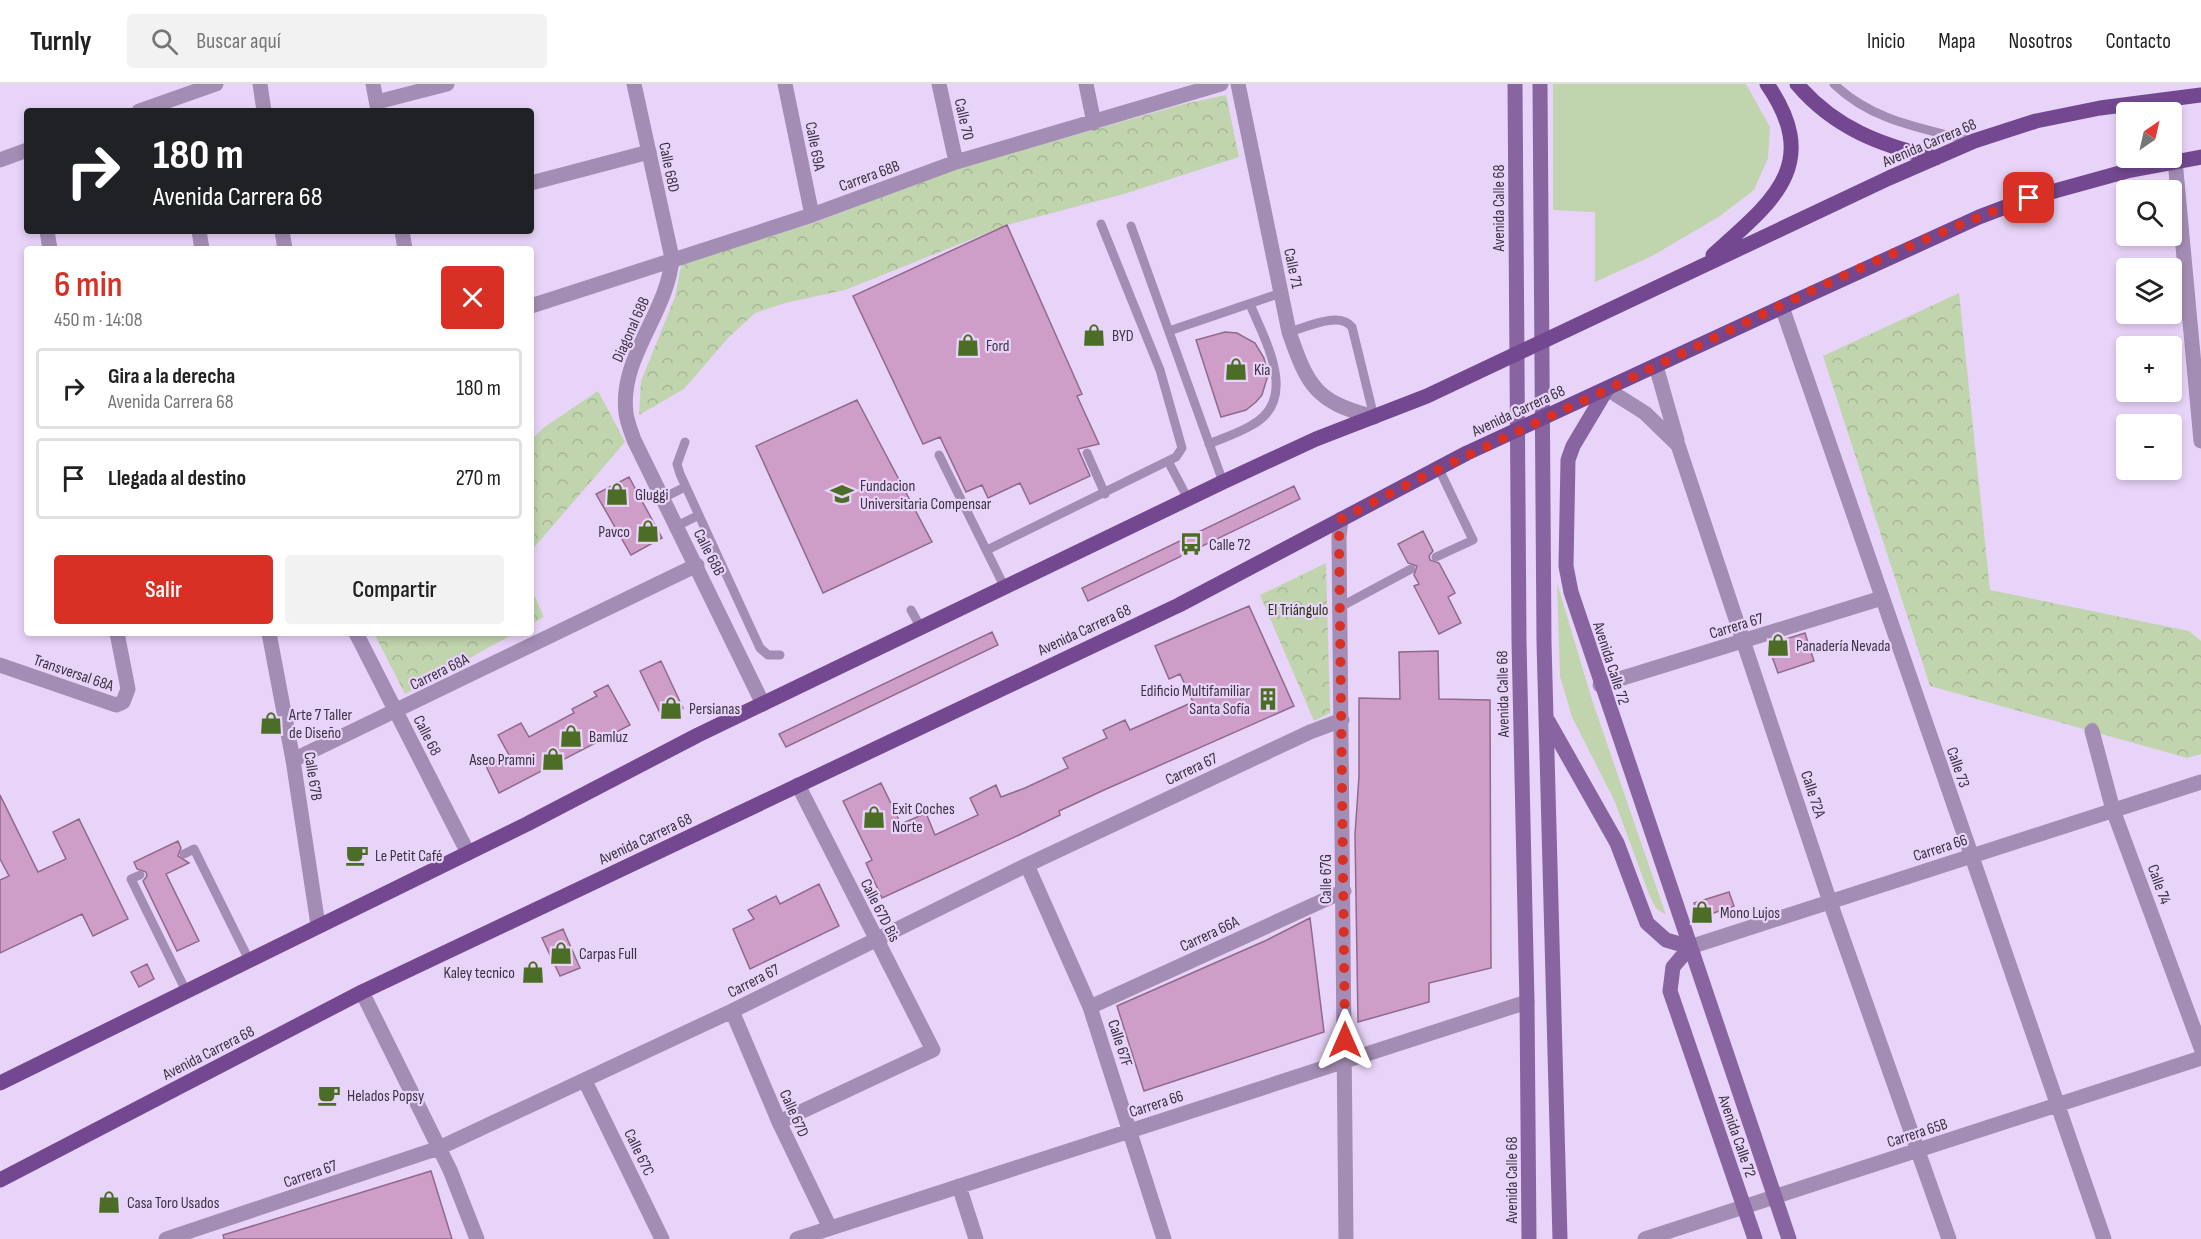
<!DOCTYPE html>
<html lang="es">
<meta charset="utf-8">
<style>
:root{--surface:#fff;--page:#f2f2f2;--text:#222;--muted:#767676;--line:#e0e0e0;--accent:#d93025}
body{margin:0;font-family:"Sofia Sans Condensed",sans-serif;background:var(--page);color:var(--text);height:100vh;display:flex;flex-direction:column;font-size:22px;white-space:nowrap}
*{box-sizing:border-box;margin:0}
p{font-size:20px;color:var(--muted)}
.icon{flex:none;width:33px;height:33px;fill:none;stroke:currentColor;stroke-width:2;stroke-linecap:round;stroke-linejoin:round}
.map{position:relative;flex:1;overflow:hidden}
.side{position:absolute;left:24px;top:162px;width:510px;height:390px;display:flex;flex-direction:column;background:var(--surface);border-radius:6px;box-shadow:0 3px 9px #0003}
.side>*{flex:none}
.banner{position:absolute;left:24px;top:24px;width:510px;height:126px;border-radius:6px;box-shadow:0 3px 9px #0003;background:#202124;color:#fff;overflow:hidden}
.needle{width:39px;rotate:34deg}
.fabs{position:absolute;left:2116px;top:18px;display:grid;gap:12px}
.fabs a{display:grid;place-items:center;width:66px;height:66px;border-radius:6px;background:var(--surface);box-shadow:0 3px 9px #0003;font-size:30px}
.pin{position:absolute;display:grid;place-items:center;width:51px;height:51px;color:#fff;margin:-26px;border-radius:12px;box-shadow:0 3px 9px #0006}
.me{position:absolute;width:66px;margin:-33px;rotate:0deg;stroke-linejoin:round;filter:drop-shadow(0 0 4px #0008)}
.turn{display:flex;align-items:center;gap:21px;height:126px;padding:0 30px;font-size:27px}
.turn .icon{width:78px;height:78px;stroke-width:2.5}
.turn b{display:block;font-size:42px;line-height:51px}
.round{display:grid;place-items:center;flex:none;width:63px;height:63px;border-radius:6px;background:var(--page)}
.headline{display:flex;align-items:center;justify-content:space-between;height:102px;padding:0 30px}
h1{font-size:36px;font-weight:600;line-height:45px;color:var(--accent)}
.button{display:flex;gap:12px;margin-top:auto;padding:12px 30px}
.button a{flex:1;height:69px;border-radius:6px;background:var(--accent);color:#fff;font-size:24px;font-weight:600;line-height:69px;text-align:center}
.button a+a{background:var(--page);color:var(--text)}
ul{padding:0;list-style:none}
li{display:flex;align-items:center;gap:18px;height:81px;margin:0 12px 9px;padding:0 18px;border:3px solid var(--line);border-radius:6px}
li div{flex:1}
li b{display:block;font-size:22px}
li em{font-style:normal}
header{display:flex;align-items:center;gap:36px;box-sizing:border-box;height:84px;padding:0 30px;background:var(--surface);border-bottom:2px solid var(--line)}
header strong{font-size:28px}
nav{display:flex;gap:33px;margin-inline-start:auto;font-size:21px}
.search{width:420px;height:54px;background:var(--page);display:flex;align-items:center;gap:15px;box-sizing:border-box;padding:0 21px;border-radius:6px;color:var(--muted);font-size:22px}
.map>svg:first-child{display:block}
.grass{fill:#c0d4ad}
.park{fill:url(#park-crowns)}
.building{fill:#ce9dc8;stroke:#906a8c;stroke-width:1.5}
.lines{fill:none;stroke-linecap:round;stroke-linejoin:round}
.service{stroke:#a48db5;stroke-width:9}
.pedestrian{stroke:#a48db5;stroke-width:15}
.minor{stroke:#a48db5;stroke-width:15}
.tertiary{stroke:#a48db5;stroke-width:15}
.secondary{stroke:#8865a0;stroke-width:15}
.primary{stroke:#734890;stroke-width:15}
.route{stroke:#d93025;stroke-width:10;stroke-dasharray:0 18}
.labels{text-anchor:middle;stroke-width:4.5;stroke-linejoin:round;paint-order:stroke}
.street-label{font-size:16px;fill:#3c3243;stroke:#e9d4f9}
.poi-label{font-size:16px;fill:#3c3243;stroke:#e9d4f9;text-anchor:start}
.park-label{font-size:16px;fill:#23350d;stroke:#e9d4f9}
</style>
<header>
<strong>Turnly</strong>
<div class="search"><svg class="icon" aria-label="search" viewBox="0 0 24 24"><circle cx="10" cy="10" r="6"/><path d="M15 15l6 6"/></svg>Buscar aquí</div>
<nav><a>Inicio</a><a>Mapa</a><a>Nosotros</a><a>Contacto</a></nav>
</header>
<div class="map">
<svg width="2201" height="1155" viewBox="0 0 2201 1155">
<defs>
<pattern id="park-crowns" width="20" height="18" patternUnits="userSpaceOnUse" patternTransform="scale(1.5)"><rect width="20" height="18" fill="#c0d4ad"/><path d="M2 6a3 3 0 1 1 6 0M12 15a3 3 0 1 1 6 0" fill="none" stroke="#a6b696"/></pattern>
</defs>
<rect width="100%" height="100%" fill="#e9d4f9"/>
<path class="grass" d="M1553 0H1746L1770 43 1768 74 1754 106 1720 132 1652 172 1595 198V128L1553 126Z
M1557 499 1593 619 1666 831 1656 824 1650 813 1615 718 1572 633 1560 592Z"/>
<path class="park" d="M1226 11 1239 73 1124 110 1007 141 845 206 785 219 755 229 728 254 684 305 639 331 641 297 675 213 682 177 813 139 959 84 1184 20Z
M1959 209 1990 506 2189 547 2201 557V670L2187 674 1930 602 1823 272Z
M598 307 625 358 531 467V356L543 344Z
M1326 479 1330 629 1314 637 1260 511Z
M531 504 544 533 531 540Z
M374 549H515L405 610Z"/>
<path class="building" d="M1007 141 1082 310 1077 312 1099 360 1078 365 1090 392 1030 420 1020 399 988 414 982 401 966 408 940 353 923 360 853 212Z
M1225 248 1237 249 1255 259 1264 274 1268 291 1262 311 1256 318 1246 326 1221 333 1196 256Z
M857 316 932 458 823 509 756 362Z
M629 393 662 454 631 471 596 410Z
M1294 402 1300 415 1088 517 1082 504Z
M1423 447 1433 467 1429 472 1430 476 1439 479 1455 509 1448 513 1461 539 1439 550 1414 502 1419 500 1414 491 1417 482 1408 479 1398 460Z
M1249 522 1294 622 1104 706 1059 727 1060 731 1019 751 882 814 866 779 872 776 843 717 881 699 901 740 926 729 935 751 978 731 970 714 996 701 1001 713 1025 704 1068 684 1063 674 1107 654 1103 646 1125 636 1130 646 1193 618 1180 590 1169 595 1155 562Z
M992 548 998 561 786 663 779 650Z
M1805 549 1814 577 1778 589 1770 567 1773 559Z
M1438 567 1439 615 1490 616 1491 884 1429 899V918L1358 938 1355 751 1359 692V614L1400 615 1399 568Z
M661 577 683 624 662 633 640 587Z
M608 601 630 641 499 709 486 682 509 671 498 651 521 639 529 653 574 629 572 625 597 612 594 608Z
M0 711 38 788 66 775 53 748 79 735 128 835 93 852 82 830 0 869V796L9 792 0 775Z
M178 757 181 764 178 772 189 779 166 790 199 857 177 867 143 797 147 792 146 788 137 785 134 778Z
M819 800 839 842 750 885 733 845 754 835 748 826 776 812 780 820Z
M1729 808 1734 822 1699 834 1694 819Z
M1310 834 1324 948 1144 1007 1117 922 1267 856Z
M563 845 580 884 560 892 542 854Z
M147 880 154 895 139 903 131 888Z
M431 1087 452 1155H224L223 1151Z"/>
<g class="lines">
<path class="service" d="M1834 0C1872 37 1922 44 1971 57
M1131 142 1223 398
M1169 247 1281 209
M1289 248C1307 243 1339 227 1352 243L1374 333
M685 358 677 380 680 390 760 564 768 571H780
M1209 360C1223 354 1239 349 1252 341 1300 315 1264 255 1250 220
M1087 369 1105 410
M939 371 1005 504
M1168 377 1188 415
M663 414 685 403
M677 442 699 431
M987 466 1176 373 1182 364 1160 286 1101 140
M1436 473 1473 456 1438 383
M1342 522 1411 485
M911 526 921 544
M184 770 194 765 249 876
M140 791 131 795 186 907"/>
<path class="pedestrian" d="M779 1038 830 1144"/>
<path class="minor" d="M260 0 264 27
M373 0 378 27
M785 0 812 131
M939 0 956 78
M1086 0 1094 39
M377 18 447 0
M139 27 216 0
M0 76 27 66
M2175 76 2201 357
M531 99 649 68
M47 147 50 165
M199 147 202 165
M282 147 285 165
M402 147 405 165
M531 222 812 131 956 78 1221 0
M1782 223 2104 1155
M1656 282 1677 356
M1607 305 1645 329 1678 361 1830 818 1949 1155
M1341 435 1339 453 1346 1155
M269 549 293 676 318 841
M356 549 468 769
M0 581 116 621 123 618 128 605 117 549
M1600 601 1882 514
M2092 647 2113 726 2201 964
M293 676 697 481
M1027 781 1090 923 1164 1155
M1690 863 2201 698
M362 908 450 1086 477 1155
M1090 923 1344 807
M732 927 779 1038 933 966 798 701
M585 997 662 1155
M959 1102 976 1155
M166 1155 439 1064 732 927 1027 781 1310 648 1342 636
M797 1155 1527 918
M1645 1155 2201 974"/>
<path class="tertiary" d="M634 0 672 174C668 229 619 273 626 329 627 338 631 347 634 356L763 620
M1238 0 1289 248C1308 303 1316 318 1374 333"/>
<path class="secondary" d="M1515 0 1519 557 1527 918 1529 1155
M1540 0 1544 558 1560 1155
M1607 305 1573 362 1568 376 1566 482 1571 508 1789 1155
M1548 637 1617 759 1647 839 1666 856 1690 863
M1690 863 1673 883 1670 907 1755 1155"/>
<path class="primary" d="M1797 0C1834 44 1882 62 1936 74
M1713 171C1772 118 1823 81 1767 0
M0 999 527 740 698 651 1223 398 1316 355 1427 312 1889 94 1974 57 2036 37 2100 24 2201 11
M0 1096 362 908 1179 521 1467 369 1782 223 1979 133 2029 114 2127 87 2201 73"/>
</g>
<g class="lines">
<path class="route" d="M1345 956 1339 453 1341 435C1446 379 1553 332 1660 280 1781 222 1903 160 2029 114"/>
</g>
<defs>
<g id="shop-bare" transform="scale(1.8)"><path d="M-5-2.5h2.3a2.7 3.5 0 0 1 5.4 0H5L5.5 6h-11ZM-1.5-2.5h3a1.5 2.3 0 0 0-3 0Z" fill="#4c6d25" stroke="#e9d4f9" stroke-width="2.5" paint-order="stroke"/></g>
<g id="university-bare" transform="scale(1.8)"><path d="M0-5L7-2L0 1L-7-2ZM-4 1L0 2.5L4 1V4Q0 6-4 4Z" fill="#4c6d25" stroke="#e9d4f9" stroke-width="2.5" paint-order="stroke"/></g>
<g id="bus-bare" transform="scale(1.8)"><path d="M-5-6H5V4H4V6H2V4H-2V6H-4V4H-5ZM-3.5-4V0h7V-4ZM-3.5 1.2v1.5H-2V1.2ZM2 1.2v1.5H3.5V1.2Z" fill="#4c6d25" stroke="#e9d4f9" stroke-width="2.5" paint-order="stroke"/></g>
<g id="building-bare" transform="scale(1.8)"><path d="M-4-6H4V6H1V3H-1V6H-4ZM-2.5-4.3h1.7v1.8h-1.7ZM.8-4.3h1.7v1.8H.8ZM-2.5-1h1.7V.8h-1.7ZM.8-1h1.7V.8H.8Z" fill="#4c6d25" stroke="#e9d4f9" stroke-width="2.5" paint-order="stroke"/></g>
<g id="cafe-bare" transform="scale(1.8)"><path d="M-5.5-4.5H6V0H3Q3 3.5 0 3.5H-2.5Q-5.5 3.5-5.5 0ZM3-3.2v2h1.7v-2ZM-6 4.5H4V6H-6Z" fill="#4c6d25" stroke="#e9d4f9" stroke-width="2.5" paint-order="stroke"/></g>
</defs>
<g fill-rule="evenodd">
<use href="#shop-bare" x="1094" y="251"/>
<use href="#shop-bare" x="968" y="261"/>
<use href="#shop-bare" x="1236" y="285"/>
<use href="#shop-bare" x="617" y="410"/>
<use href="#university-bare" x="842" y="410"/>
<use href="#shop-bare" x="648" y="447"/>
<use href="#bus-bare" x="1191" y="460"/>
<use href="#shop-bare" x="1778" y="561"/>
<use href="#building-bare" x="1268" y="615"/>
<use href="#shop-bare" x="671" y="624"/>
<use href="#shop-bare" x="271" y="639"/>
<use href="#shop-bare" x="571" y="652"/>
<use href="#shop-bare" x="553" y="675"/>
<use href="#shop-bare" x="874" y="733"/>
<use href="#cafe-bare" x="357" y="771"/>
<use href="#shop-bare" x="1702" y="828"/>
<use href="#shop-bare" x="561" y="869"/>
<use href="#shop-bare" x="533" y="888"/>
<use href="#cafe-bare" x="329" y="1011"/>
<use href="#shop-bare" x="109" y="1118"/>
</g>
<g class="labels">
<g class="street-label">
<text transform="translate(965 35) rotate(77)" y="6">Calle 70</text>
<text transform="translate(1929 58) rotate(-23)" y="6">Avenida Carrera 68</text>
<text transform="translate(816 62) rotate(79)" y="6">Calle 69A</text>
<text transform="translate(670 83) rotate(78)" y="6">Calle 68D</text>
<text transform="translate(869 91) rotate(-20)" y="6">Carrera 68B</text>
<text transform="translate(1498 124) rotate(-90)" y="6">Avenida Calle 68</text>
<text transform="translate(1294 184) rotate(78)" y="6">Calle 71</text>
<text transform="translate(630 245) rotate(-66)" y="6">Diagonal 68B</text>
<text transform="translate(1518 326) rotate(-25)" y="6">Avenida Carrera 68</text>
<text transform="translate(710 468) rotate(63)" y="6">Calle 68B</text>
<text transform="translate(1736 541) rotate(-17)" y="6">Carrera 67</text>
<text transform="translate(1084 545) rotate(-25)" y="6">Avenida Carrera 68</text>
<text transform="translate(1612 579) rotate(72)" y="6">Avenida Calle 72</text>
<text transform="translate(439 587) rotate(-26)" y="6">Carrera 68A</text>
<text transform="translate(74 588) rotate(19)" y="6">Transversal 68A</text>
<text transform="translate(1502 610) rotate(-91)" y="6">Avenida Calle 68</text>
<text transform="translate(428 651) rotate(63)" y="6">Calle 68</text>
<text transform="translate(1959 683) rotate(71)" y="6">Calle 73</text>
<text transform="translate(1191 684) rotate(-25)" y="6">Carrera 67</text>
<text transform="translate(314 692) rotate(81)" y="6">Calle 67B</text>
<text transform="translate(1814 710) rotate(72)" y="6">Calle 72A</text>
<text transform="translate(645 754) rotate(-25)" y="6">Avenida Carrera 68</text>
<text transform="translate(1940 763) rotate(-18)" y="6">Carrera 66</text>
<text transform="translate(1325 795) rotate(-90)" y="6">Calle 67G</text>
<text transform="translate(2160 800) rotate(70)" y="6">Calle 74</text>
<text transform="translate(881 826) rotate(63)" y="6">Calle 67D Bis</text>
<text transform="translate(1209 849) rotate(-25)" y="6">Carrera 66A</text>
<text transform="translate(753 896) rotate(-27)" y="6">Carrera 67</text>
<text transform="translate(1121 959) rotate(72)" y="6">Calle 67F</text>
<text transform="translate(208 968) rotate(-27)" y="6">Avenida Carrera 68</text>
<text transform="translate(1156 1019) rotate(-18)" y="6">Carrera 66</text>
<text transform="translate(795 1029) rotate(66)" y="6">Calle 67D</text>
<text transform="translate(1917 1048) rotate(-18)" y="6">Carrera 65B</text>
<text transform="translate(1738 1052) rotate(71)" y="6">Avenida Calle 72</text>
<text transform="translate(640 1068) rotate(64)" y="6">Calle 67C</text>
<text transform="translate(310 1089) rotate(-19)" y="6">Carrera 67</text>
<text transform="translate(1511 1096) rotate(-90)" y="6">Avenida Calle 68</text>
</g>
<g class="poi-label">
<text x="1112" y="257">BYD</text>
<text x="986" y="267">Ford</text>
<text x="1254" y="291">Kia</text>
<text x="860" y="407">Fundacion<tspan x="860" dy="18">Universitaria Compensar</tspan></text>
<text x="635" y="416">Gluggi</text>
<text x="630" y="453" text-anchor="end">Pavco</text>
<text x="1209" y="466">Calle 72</text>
<text x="1796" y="567">Panadería Nevada</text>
<text x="1250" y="612" text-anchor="end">Edificio Multifamiliar<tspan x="1250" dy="18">Santa Sofía</tspan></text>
<text x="689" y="630">Persianas</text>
<text x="289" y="636">Arte 7 Taller<tspan x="289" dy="18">de Diseño</tspan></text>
<text x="589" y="658">Bamluz</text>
<text x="535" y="681" text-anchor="end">Aseo Pramni</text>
<text x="892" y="730">Exit Coches<tspan x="892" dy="18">Norte</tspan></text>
<text x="375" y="777">Le Petit Café</text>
<text x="1720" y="834">Mono Lujos</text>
<text x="579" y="875">Carpas Full</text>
<text x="515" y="894" text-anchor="end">Kaley tecnico</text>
<text x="347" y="1017">Helados Popsy</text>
<text x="127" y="1124">Casa Toro Usados</text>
</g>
<g class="park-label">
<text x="1298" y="531">El Triángulo</text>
</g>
</g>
</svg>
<div class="fabs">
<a><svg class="needle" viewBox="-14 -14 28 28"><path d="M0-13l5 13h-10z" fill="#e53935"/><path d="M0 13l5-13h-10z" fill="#767676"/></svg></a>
<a><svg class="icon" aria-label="search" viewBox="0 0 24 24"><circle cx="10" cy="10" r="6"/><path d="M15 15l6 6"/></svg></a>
<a><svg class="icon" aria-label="layers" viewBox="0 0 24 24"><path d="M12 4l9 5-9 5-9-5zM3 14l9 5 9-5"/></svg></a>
<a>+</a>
<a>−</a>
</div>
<div class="pin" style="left:2029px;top:114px;background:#d93025"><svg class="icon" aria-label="arrive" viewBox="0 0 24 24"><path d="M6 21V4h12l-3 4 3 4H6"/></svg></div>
<svg class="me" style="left:1345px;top:956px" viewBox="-20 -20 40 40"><path d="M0-17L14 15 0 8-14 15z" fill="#d93025" stroke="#fff" stroke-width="4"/></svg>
<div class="banner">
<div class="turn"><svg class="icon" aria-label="right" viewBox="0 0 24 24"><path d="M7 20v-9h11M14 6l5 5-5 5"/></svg><div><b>180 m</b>Avenida Carrera 68</div></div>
</div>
<section class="side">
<div class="headline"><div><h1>6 min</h1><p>450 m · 14:08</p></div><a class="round" style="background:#d93025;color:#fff"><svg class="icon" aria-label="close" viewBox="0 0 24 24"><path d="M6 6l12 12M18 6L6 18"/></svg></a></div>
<ul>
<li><svg class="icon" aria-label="right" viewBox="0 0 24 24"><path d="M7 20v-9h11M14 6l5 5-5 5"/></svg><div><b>Gira a la derecha</b><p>Avenida Carrera 68</p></div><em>180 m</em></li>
<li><svg class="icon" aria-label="arrive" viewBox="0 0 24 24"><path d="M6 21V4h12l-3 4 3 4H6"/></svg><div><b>Llegada al destino</b></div><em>270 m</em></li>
</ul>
<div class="button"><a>Salir</a><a>Compartir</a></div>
</section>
</div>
